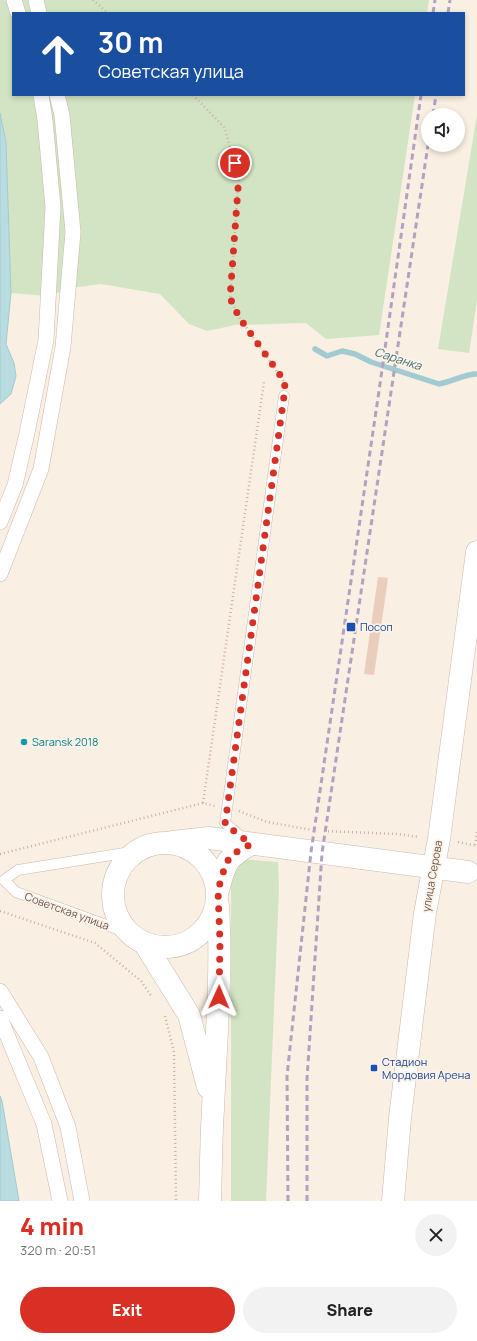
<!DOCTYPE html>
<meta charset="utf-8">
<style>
:root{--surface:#fff;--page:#f2f2f2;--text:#222;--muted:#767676;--accent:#d93025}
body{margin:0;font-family:Manrope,sans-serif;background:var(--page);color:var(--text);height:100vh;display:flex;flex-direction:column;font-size:15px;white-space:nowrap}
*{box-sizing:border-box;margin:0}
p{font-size:13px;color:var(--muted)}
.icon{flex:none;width:22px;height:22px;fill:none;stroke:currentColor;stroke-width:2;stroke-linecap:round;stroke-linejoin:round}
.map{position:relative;height:1201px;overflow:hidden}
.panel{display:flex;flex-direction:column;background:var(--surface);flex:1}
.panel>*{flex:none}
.hud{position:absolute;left:12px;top:12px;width:453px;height:84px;border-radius:0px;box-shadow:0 2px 6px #0003;background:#1a4fa0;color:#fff;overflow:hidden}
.controls{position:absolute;left:421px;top:108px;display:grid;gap:8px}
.controls a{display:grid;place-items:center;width:44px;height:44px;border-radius:50%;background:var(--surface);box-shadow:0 2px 6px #0003;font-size:20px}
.pin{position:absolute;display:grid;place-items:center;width:34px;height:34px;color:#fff;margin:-17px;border:2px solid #fff;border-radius:50%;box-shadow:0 1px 4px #0007}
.me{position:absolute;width:44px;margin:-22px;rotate:1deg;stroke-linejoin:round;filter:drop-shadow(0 0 3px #0008)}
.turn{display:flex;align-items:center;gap:14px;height:84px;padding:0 20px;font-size:18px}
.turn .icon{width:52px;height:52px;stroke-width:2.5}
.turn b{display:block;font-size:28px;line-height:34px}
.round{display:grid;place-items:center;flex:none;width:42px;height:42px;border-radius:21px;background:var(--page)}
.head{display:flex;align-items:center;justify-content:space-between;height:68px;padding:0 20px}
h1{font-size:24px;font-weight:800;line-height:30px;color:var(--accent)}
.cta{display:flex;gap:8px;margin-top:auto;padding:8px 20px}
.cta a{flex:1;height:46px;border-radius:24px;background:var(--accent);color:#fff;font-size:16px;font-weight:800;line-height:46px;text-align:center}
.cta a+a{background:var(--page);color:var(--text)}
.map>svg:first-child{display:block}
.green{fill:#d2e4c3}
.water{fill:#b9dce0;stroke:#a1cbd0}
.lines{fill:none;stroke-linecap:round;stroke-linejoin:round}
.stream{stroke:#a1cbd0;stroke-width:5.5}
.building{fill:#ebcdbd}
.service-casing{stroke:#cbb9ad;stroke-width:11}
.pedestrian-casing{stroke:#cbb9ad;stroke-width:16}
.tertiary-casing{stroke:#cbb9ad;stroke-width:23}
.path{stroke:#cfb1a1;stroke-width:2.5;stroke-dasharray:1 3;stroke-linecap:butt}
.service{stroke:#fff;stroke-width:10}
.pedestrian{stroke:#fff;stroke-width:15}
.tertiary{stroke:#fff;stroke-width:22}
.rail{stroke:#b1a3c0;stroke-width:3;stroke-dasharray:6 4;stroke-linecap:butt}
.route{stroke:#d93025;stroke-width:7;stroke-dasharray:0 12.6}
.transit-dot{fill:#1a4fb4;stroke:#fdf3e8;stroke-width:1.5}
.culture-dot{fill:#0f9aa8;stroke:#fdf3e8;stroke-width:1.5}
.labels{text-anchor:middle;stroke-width:3.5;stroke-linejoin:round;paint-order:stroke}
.transit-label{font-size:11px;fill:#164399;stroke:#fdf3e8;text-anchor:start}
.culture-label{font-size:11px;fill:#0d838f;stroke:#fdf3e8;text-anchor:start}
.street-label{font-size:11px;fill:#6e564c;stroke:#fdf3e8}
.water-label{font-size:12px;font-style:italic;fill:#457278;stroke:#fdf3e8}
</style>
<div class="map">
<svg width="477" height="1201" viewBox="0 0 477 1201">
<rect width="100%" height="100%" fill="#f9efe2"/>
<path class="green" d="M0 0H429L427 13H13V95H415L379 335 326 339 306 323 235 325 207 331 189 324 160 294 101 284 71 288 48 296 11 293 6 142 0 113Z
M477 115V300L469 353 438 349Z
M239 859 278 862 279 888 266 1201H231V877Z"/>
<path class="water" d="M0 113 6 142 11 293 6 344 14 363 16 376 11 394 0 404Z
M0 1096 2 1101 19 1201H0Z"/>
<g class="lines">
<path class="stream" d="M315 349 327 356 342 351 355 354 371 362 439 384C452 382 464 374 477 374"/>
</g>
<path class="building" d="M378 577 388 578 374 675 364 674Z"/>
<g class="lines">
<g class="service-casing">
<path id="service" d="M243 838 225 823 284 396
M128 933 16 892 4 880 18 870 137 851"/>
</g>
<g class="pedestrian-casing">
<path id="pedestrian" d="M14 0 18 13
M36 0 39 13
M0 522 15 485 27 433 46 340 53 207 45 120 41 95
M0 574 41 469 63 347 73 232 62 115 57 95
M0 991 41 1057 68 1127 82 1201
M0 1018 44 1124 60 1201"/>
</g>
<g class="tertiary-casing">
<path id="tertiary" d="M172 842 209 838 468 872
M113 895a52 52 0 1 1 104 0a52 52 0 1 1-104 0Z
M218 890C226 862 225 859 251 844
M145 944 189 1015 208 1087
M210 1201C211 1170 211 1140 213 1109 216 1041 222 973 218 905
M393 1201 400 1118 425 913 439 839 477 552"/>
</g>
<path class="path" d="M93 0 108 13
M193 95 224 127 239 175 230 298 239 317 285 383
M203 803 264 382
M239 811 267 822 312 830
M324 831 397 834 419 837
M458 842 477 846
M475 845 477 831
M0 854 203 803 215 806
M0 911 95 943 141 981 152 997
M165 1016 174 1052 176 1201"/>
<use href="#service" class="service"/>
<use href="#pedestrian" class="pedestrian"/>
<use href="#tertiary" class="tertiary"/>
<path class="rail" d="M433 13 435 0
M448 13 450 0
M433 115 436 95
M288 1201 287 1076 311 852 379 391 421 95
M307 1201V1079L322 853 428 145"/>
</g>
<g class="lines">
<path class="route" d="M219 997 220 943 218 890 226 863 233 854 251 844 225 824 284 396 285 382 239 317 230 298 239 175 235 163"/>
</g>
<g class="transit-dot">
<rect x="346" y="622" width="10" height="10" rx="2"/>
<rect x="370" y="1064" width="8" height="8" rx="2"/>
</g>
<circle class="culture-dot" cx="24" cy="742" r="4"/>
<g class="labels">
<g class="transit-label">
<text x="360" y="631">Посоп</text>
<text x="382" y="1066">Стадион<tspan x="382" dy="13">Мордовия Арена</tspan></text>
</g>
<g class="culture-label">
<text x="32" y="746">Saransk 2018</text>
</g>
<g class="street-label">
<text transform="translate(432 876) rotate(-80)" y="4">улица Серова</text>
<text transform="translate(67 911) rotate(20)" y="4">Советская улица</text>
</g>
<g class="water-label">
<text transform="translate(398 359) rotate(18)" y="4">Саранка</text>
</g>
</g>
</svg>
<div class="controls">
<a><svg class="icon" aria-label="sound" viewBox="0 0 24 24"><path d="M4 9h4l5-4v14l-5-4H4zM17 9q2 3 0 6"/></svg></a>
</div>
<div class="pin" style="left:235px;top:163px;background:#d93025"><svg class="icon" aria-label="arrive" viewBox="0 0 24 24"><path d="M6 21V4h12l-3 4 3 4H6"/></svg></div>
<svg class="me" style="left:219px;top:997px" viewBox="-20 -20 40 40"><path d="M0-17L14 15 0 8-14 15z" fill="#d93025" stroke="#fff" stroke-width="4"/></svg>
<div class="hud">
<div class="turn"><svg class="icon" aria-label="ahead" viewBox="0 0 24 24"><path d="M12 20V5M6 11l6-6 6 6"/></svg><div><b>30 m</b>Советская улица</div></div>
</div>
</div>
<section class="panel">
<div class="head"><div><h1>4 min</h1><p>320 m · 20:51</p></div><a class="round"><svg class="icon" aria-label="close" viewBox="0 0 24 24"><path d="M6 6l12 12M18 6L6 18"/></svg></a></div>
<div class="cta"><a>Exit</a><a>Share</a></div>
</section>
